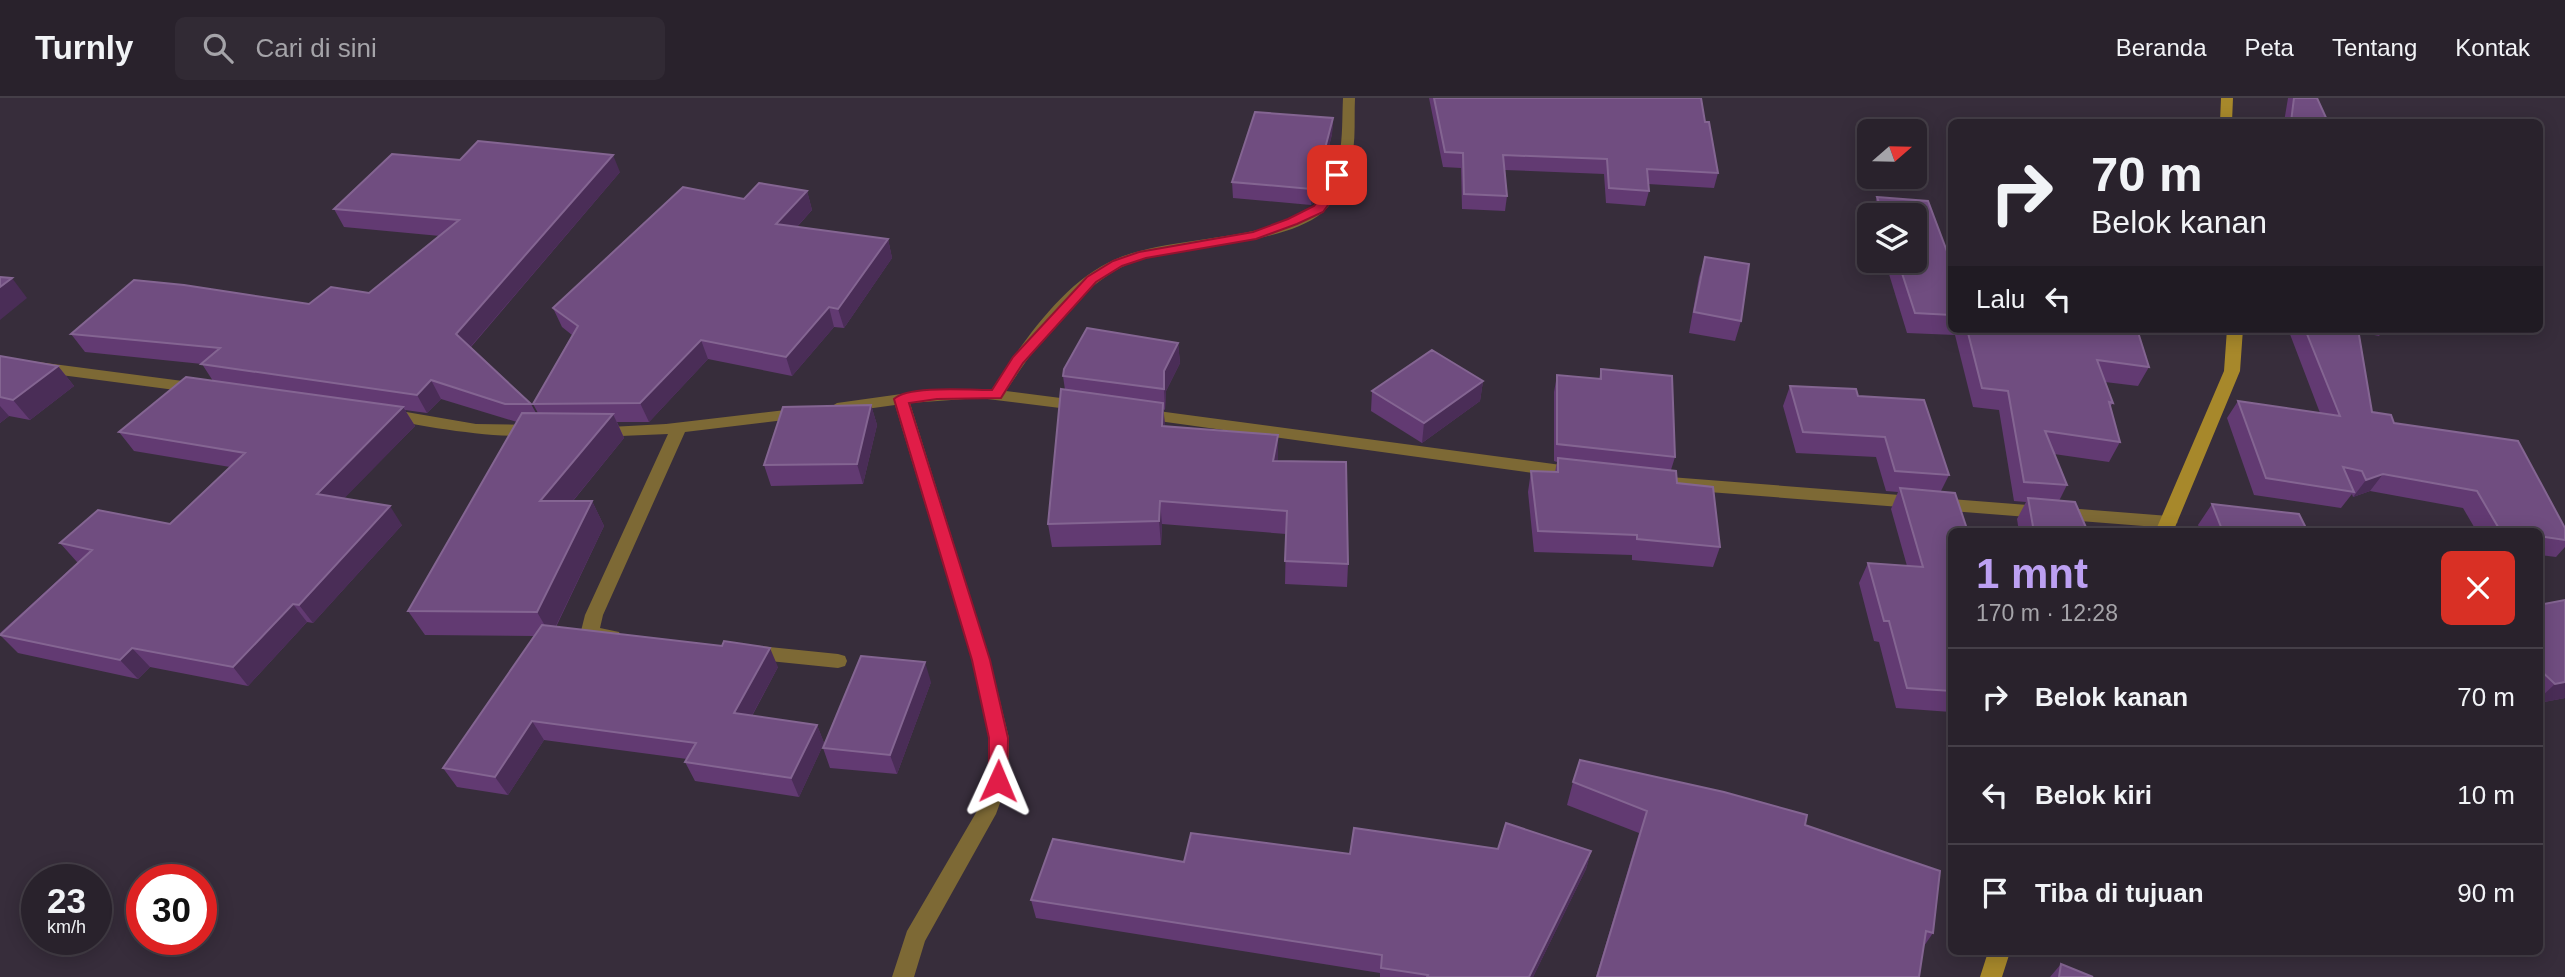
<!DOCTYPE html>
<html lang="id">
<meta charset="utf-8">
<style>
:root{--surface:#29222c;--page:#312a34;--text:#f1f3f6;--muted:#a5a4a9;--line:#453f48;--accent:#bca0f2}
body{margin:0;font-family:Helvetica,sans-serif;background:var(--page);color:var(--text);height:100vh;display:flex;flex-direction:column;font-size:26px;white-space:nowrap}
*{box-sizing:border-box;margin:0}
p{font-size:23px;color:var(--muted)}
.icon{flex:none;width:38px;height:38px;fill:none;stroke:currentColor;stroke-width:2;stroke-linecap:round;stroke-linejoin:round}
.map{position:relative;flex:1;overflow:hidden}
.drawer{position:absolute;left:1948px;top:430px;width:595px;height:427px;display:flex;flex-direction:column;background:var(--surface);border-radius:10px;box-shadow:0 4px 18px #0003,0 0 0 2px var(--line)}
.drawer>*{flex:none}
.guide{position:absolute;left:1948px;top:21px;width:595px;height:214px;border-radius:10px;box-shadow:0 4px 18px #0003,0 0 0 2px var(--line);background:#29222c;color:var(--text);overflow:hidden}
.needle{width:46px;rotate:70deg}
.buttons{position:absolute;left:1857px;top:21px;display:grid;gap:14px}
.buttons a{display:grid;place-items:center;width:70px;height:70px;border-radius:10px;background:var(--surface);box-shadow:0 4px 18px #0003,0 0 0 2px var(--line);font-size:35px}
.speed{position:absolute;left:21px;top:766px;display:flex;gap:14px;font-size:35px;font-weight:700;text-align:center}
.speed>*{display:grid;place-content:center;width:91px;height:91px;border-radius:50%;background:var(--surface);box-shadow:0 4px 18px #0003,0 0 0 2px var(--line);line-height:1}
.speed small{font-size:18px;font-weight:400}
.speed .limit{border:10px solid #d22;background:#fff;color:#111}
.pin{position:absolute;display:grid;place-items:center;width:60px;height:60px;color:#fff;margin:-30px;border-radius:14px;box-shadow:0 4px 10px #0006}
.me{position:absolute;width:77px;margin:-38px;rotate:1deg;stroke-linejoin:round;filter:drop-shadow(0 0 5px #0008)}
.turn{display:flex;align-items:center;gap:24px;height:147px;padding:0 28px;font-size:32px}
.turn .icon{width:91px;height:91px;stroke-width:2.5}
.turn b{display:block;font-size:49px;line-height:60px}
.then{display:flex;align-items:center;height:66px;padding:0 28px;background:#0003;gap:14px;font-size:26px}
.round{display:grid;place-items:center;flex:none;width:74px;height:74px;border-radius:10px;background:var(--page)}
.headline{display:flex;align-items:center;justify-content:space-between;height:119px;padding:0 28px}
h1{font-size:42px;font-weight:800;line-height:52px;color:var(--accent)}
ul{padding:0;list-style:none}
li{display:flex;align-items:center;gap:21px;height:98px;padding:0 28px;border-top:2px solid var(--line)}
li div{flex:1}
li b{display:block;font-size:26px}
li em{font-style:normal}
header{display:flex;align-items:center;gap:42px;box-sizing:border-box;height:98px;padding:0 35px;background:var(--surface);border-bottom:2px solid var(--line)}
header strong{font-size:33px}
nav{display:flex;gap:38px;margin-inline-start:auto;font-size:24px}
.search{width:490px;height:63px;background:var(--page);display:flex;align-items:center;gap:18px;box-sizing:border-box;padding:0 24px;border-radius:10px;color:var(--muted);font-size:26px}
.map>svg:first-child{display:block}
.lines{fill:none;stroke-linecap:round;stroke-linejoin:round}
.street{fill:#7d6935;fill-rule:evenodd}
.secondary{fill:#a7882b;fill-rule:evenodd}
.wall{fill:#623a72}
.shaded-wall{fill:#4a2d57}
.building{fill:#704d80;stroke:#846592;stroke-width:2}
.route{fill:#e11d48;stroke:#92132f;stroke-width:2}
</style>
<header>
<strong>Turnly</strong>
<div class="search"><svg class="icon" aria-label="search" viewBox="0 0 24 24"><circle cx="10" cy="10" r="6"/><path d="M15 15l6 6"/></svg>Cari di sini</div>
<nav><a>Beranda</a><a>Peta</a><a>Tentang</a><a>Kontak</a></nav>
</header>
<div class="map">
<svg width="2565" height="879" viewBox="0 0 2565 879">
<rect width="100%" height="100%" fill="#372d3b"/>
<g class="lines">
<path class="street" d="M1343 0H1355C1354 19 1356 40 1352 59 1347 78 1337 102 1322 115 1292 139 1231 145 1194 150 1170 154 1144 158 1122 169 1072 195 1036 248 1006 293L1084 303 1092 308 1090 312 1084 313 979 300 910 305 990 562 1009 640 1008 683 996 716 925 843 914 879H892L907 833 977 713 988 683 989 640 972 562 895 307 837 315 829 310 837 305 937 291H992C1023 245 1062 184 1116 161 1171 137 1266 144 1311 110 1326 98 1334 76 1339 59 1343 40 1342 19 1343 0Z
M0 259 198 285 206 290 198 295 0 269Z
M803 310 809 311 811 315 809 319 685 334 603 517 600 530 619 534 621 539 619 544C606 548 588 545 581 533L585 517 668 336 597 339 589 334 591 330 666 326Z
M389 311 476 326 534 327 542 332C529 348 407 326 383 320L381 316Z
M1143 311 1576 369 1584 375 1576 381 1137 320 1135 316Z
M1670 379 2169 418 2178 424 2169 430 1670 391 1662 385Z
M751 547 838 556 845 558 847 563 845 568 838 570 751 561 744 559 742 554 744 549Z"/>
<path class="secondary" d="M2221 0H2233L2232 24H2220Z
M2227 231H2243L2240 273 2173 434H2155L2224 273Z
M1988 854H2010L2002 879H1980Z"/>
</g>
<path class="wall" d="M1429 0H1701L1705 24 1718 75 1714 90 1648 86 1649 93 1645 108 1606 105 1604 76 1505 72 1507 98 1505 113 1462 111 1461 70 1443 69Z
M2288 0H2317L2328 24H2284Z
M1333 20 1332 36 1316 102 1311 107 1233 100 1232 84Z
M620 74 471 249 531 306 536 315H538L533 306 572 237 562 229 553 210 744 101 807 93 812 112 797 129 888 141 892 160 844 230 834 229 792 278 708 261 649 324H617L624 340 573 403H592L604 428 556 529 778 569 752 618 817 627 824 645 799 699 695 683 685 664 687 661 544 642 508 697 457 689 443 670 534 538 425 537 408 513 517 324 441 301 427 315 405 312 415 328 344 400 402 427 313 525 307 524 248 588 150 569 138 581 18 555 0 537V535L78 464H77L60 445 170 426 230 369 134 353 119 334 213 283 202 266 85 254 71 236 309 206 369 195 440 138 344 129 334 111Z
M1877 99 1928 103 1951 164V231H2137L2149 269 2138 288 2105 284 2113 305 2110 309 2120 344 2109 364 2054 356 2067 387 2059 403 2075 404 2088 434H2019L2017 421 2026 404 2014 403 1999 312 1973 309 1955 237 1907 235 1885 163H1914V117H1871Z
M1705 159 1741 223 1735 243 1689 235 1699 179Z
M2288 231H2384L2379 238 2359 234 2372 314 2394 325 2565 430V449L2556 459 2539 457V434H2477L2463 410 2370 393 2353 399 2352 396 2341 410 2254 397 2227 320 2238 303 2320 315Z
M1178 245 1180 265 1166 293 1165 312 1163 311 1165 328 1278 360 1277 363 1348 466 1347 489 1285 486 1286 436 1162 426 1161 447 1052 449 1048 426 1065 292 1063 278Z
M0 258 58 268 74 288 30 322 9 318 0 325Z
M1601 271 1675 359 1671 372 1677 385 1720 449 1713 469 1632 462V457L1534 454 1528 394 1531 373 1555 374 1557 364 1554 363V294L1557 277 1599 281Z
M1483 283 1480 303 1422 345 1371 313 1372 293Z
M1790 288 1858 298 1949 377 1941 393 1951 434V614L1896 610 1879 544 1874 543 1859 485 1868 465 1907 468 1891 411 1898 394 1886 393 1876 359 1796 355 1783 308Z
M871 307 877 327 863 386 771 388 764 367Z
M2212 406 2308 434H2201L2198 427Z
M2565 502V600L2539 605V507Z
M931 584 897 676 830 670 823 650Z
M1573 684 1805 727 1933 835 1924 848 1919 879H1596L1639 735 1567 707Z
M1498 751 1591 753 1586 771 1533 879H1380V875L1036 820 1031 802 1184 764 1350 756Z
M2061 866 2093 879H2050Z"/>
<path class="shaded-wall" d="M1333 20 1332 36 1316 102 1311 107V91Z
M613 57 620 74 466 254 456 236Z
M807 93 812 112 782 145 776 126Z
M888 141 892 160 844 230 838 211Z
M12 180 27 200 0 222V189Z
M829 209 834 229 792 278 786 259Z
M701 242 708 261 649 324 640 305Z
M1178 245 1180 265 1166 293 1165 312 1164 291V273Z
M58 268 74 288 30 322 13 302Z
M431 282 441 301 427 315 417 297Z
M1483 283 1480 303 1422 345 1424 325Z
M1163 305 1165 328H1162Z
M871 307 877 327 863 386 857 366Z
M0 308 9 318 0 325Z
M403 309 415 328 330 415 317 396Z
M613 316 624 340 553 427 540 403Z
M1278 337V360L1273 386V363Z
M2383 376 2370 393 2353 399 2366 382Z
M592 403 604 428 551 538 537 514Z
M1160 403 1162 426 1161 447 1159 423Z
M390 408 402 427 313 525 299 507Z
M293 506 307 524 248 588 233 569Z
M132 550 150 569 138 581 120 562Z
M770 550 778 569 743 634 734 615Z
M925 564 931 584 897 676 890 657Z
M2565 584V600L2539 605V601L2555 586Z
M532 623 544 642 508 697 495 679Z
M817 627 824 645 799 699 791 680Z
M1591 753 1586 771 1533 879H1529Z"/>
<path class="building" d="M1434 0H1701L1705 24H1709L1718 75 1647 71 1649 93 1609 90 1607 61 1503 57 1507 98 1464 96 1463 55 1445 54Z
M2294 0H2317L2328 24H2291Z
M1255 14 1333 20 1316 85 1311 91 1232 84Z
M478 43 613 57 456 236 531 306H505L431 282 417 297 201 266 220 250 71 236 134 182 184 187 309 206 331 189 369 195 459 122 334 111 392 56 460 62Z
M759 85 807 93 776 126 888 141 838 211 829 209 786 259 701 242 640 305 533 306 578 228 553 210 683 89 744 101Z
M1877 99 1928 103 1951 164V217L1915 215 1898 163H1914V117H1883Z
M1705 159 1749 166 1741 223 1694 214Z
M0 179 12 180 0 189Z
M1087 230 1178 245 1164 273V291L1063 278 1064 271Z
M1967 231H2137L2149 269 2097 262 2113 305 2109 304 2120 344 2045 333 2067 387 2024 384 2008 293 1982 290Z
M2305 231H2358L2372 314 2391 317 2394 325 2518 343 2565 430V442L2539 438V434H2501L2477 393 2383 376 2366 382 2362 373 2343 369 2354 394 2266 380 2238 303 2340 318Z
M1432 252 1483 283 1424 325 1372 293Z
M0 258 58 268 13 302 0 299Z
M1601 271 1672 278 1675 359 1557 346V277L1601 281Z
M186 279 403 309 317 396 390 408 299 507 293 506 233 569 132 550 120 562 0 537 92 452 60 445 98 412 170 426 245 355 119 334Z
M1790 288 1856 291 1858 298 1924 302 1949 377 1895 373 1885 339 1803 334Z
M1061 291 1163 305 1162 328 1278 337 1273 363 1346 364 1348 466 1285 463 1287 413 1160 403 1159 423 1048 426Z
M871 307 857 366 764 367 783 309Z
M522 315 613 316 540 403H592L537 514 408 513Z
M1558 360 1676 373 1677 385 1713 389 1720 449 1637 441V437L1538 433 1531 373 1558 374Z
M1900 390 1955 395 1968 434H1951V593L1907 590 1889 523H1884L1868 465 1923 469Z
M2028 400 2075 404 2088 434H2034Z
M2212 406 2299 416 2308 434H2223Z
M2565 502V584L2555 586 2539 571V507Z
M542 527 722 548 724 543 770 550 734 615 817 627 791 680 685 664 696 645 532 623 495 679 443 670Z
M861 558 925 564 890 657 823 650Z
M1580 662 1724 694 1807 717 1805 727 1940 773 1933 835 1926 833 1919 879H1597L1647 713 1573 684Z
M1506 725 1591 753 1529 879H1427L1428 877 1381 870 1382 857 1031 802 1053 741 1184 764 1191 735 1350 756 1354 730 1498 751Z
M2061 866 2093 879H2059Z"/>
<path class="route" d="M1337 74 1343 77 1336 96 1323 114 1297 126 1256 141 1146 160 1122 168 1096 184 1023 265 1001 300 937 301 909 305 990 562 1008 640 1007 683 1004 688 998 691 991 688 989 683V640L972 562 894 301C908 287 971 292 992 292L1013 259 1087 179 1113 163 1139 154 1253 134 1288 121 1314 108 1324 95 1331 77Z"/>
</svg>
<div class="buttons">
<a><svg class="needle" viewBox="-14 -14 28 28"><path d="M0-13l5 13h-10z" fill="#e53935"/><path d="M0 13l5-13h-10z" fill="#a5a4a9"/></svg></a>
<a><svg class="icon" aria-label="layers" viewBox="0 0 24 24"><path d="M12 4l9 5-9 5-9-5zM3 14l9 5 9-5"/></svg></a>
</div>
<div class="speed"><div>23<small>km/h</small></div><div class="limit">30</div></div>
<div class="pin" style="left:1337px;top:77px;background:#d93025"><svg class="icon" aria-label="arrive" viewBox="0 0 24 24"><path d="M6 21V4h12l-3 4 3 4H6"/></svg></div>
<svg class="me" style="left:998px;top:683px" viewBox="-20 -20 40 40"><path d="M0-17L14 15 0 8-14 15z" fill="#e11d48" stroke="#fff" stroke-width="4"/></svg>
<div class="guide">
<div class="turn"><svg class="icon" aria-label="right" viewBox="0 0 24 24"><path d="M7 20v-9h11M14 6l5 5-5 5"/></svg><div><b>70 m</b>Belok kanan</div></div>
<div class="then">Lalu<svg class="icon" aria-label="left" viewBox="0 0 24 24"><path d="M17 20v-9H6M10 6l-5 5 5 5"/></svg></div>
</div>
<section class="drawer">
<div class="headline"><div><h1>1 mnt</h1><p>170 m · 12:28</p></div><a class="round" style="background:#d93025;color:#fff"><svg class="icon" aria-label="close" viewBox="0 0 24 24"><path d="M6 6l12 12M18 6L6 18"/></svg></a></div>
<ul>
<li><svg class="icon" aria-label="right" viewBox="0 0 24 24"><path d="M7 20v-9h11M14 6l5 5-5 5"/></svg><div><b>Belok kanan</b></div><em>70 m</em></li>
<li><svg class="icon" aria-label="left" viewBox="0 0 24 24"><path d="M17 20v-9H6M10 6l-5 5 5 5"/></svg><div><b>Belok kiri</b></div><em>10 m</em></li>
<li><svg class="icon" aria-label="arrive" viewBox="0 0 24 24"><path d="M6 21V4h12l-3 4 3 4H6"/></svg><div><b>Tiba di tujuan</b></div><em>90 m</em></li>
</ul>
</section>
</div>
